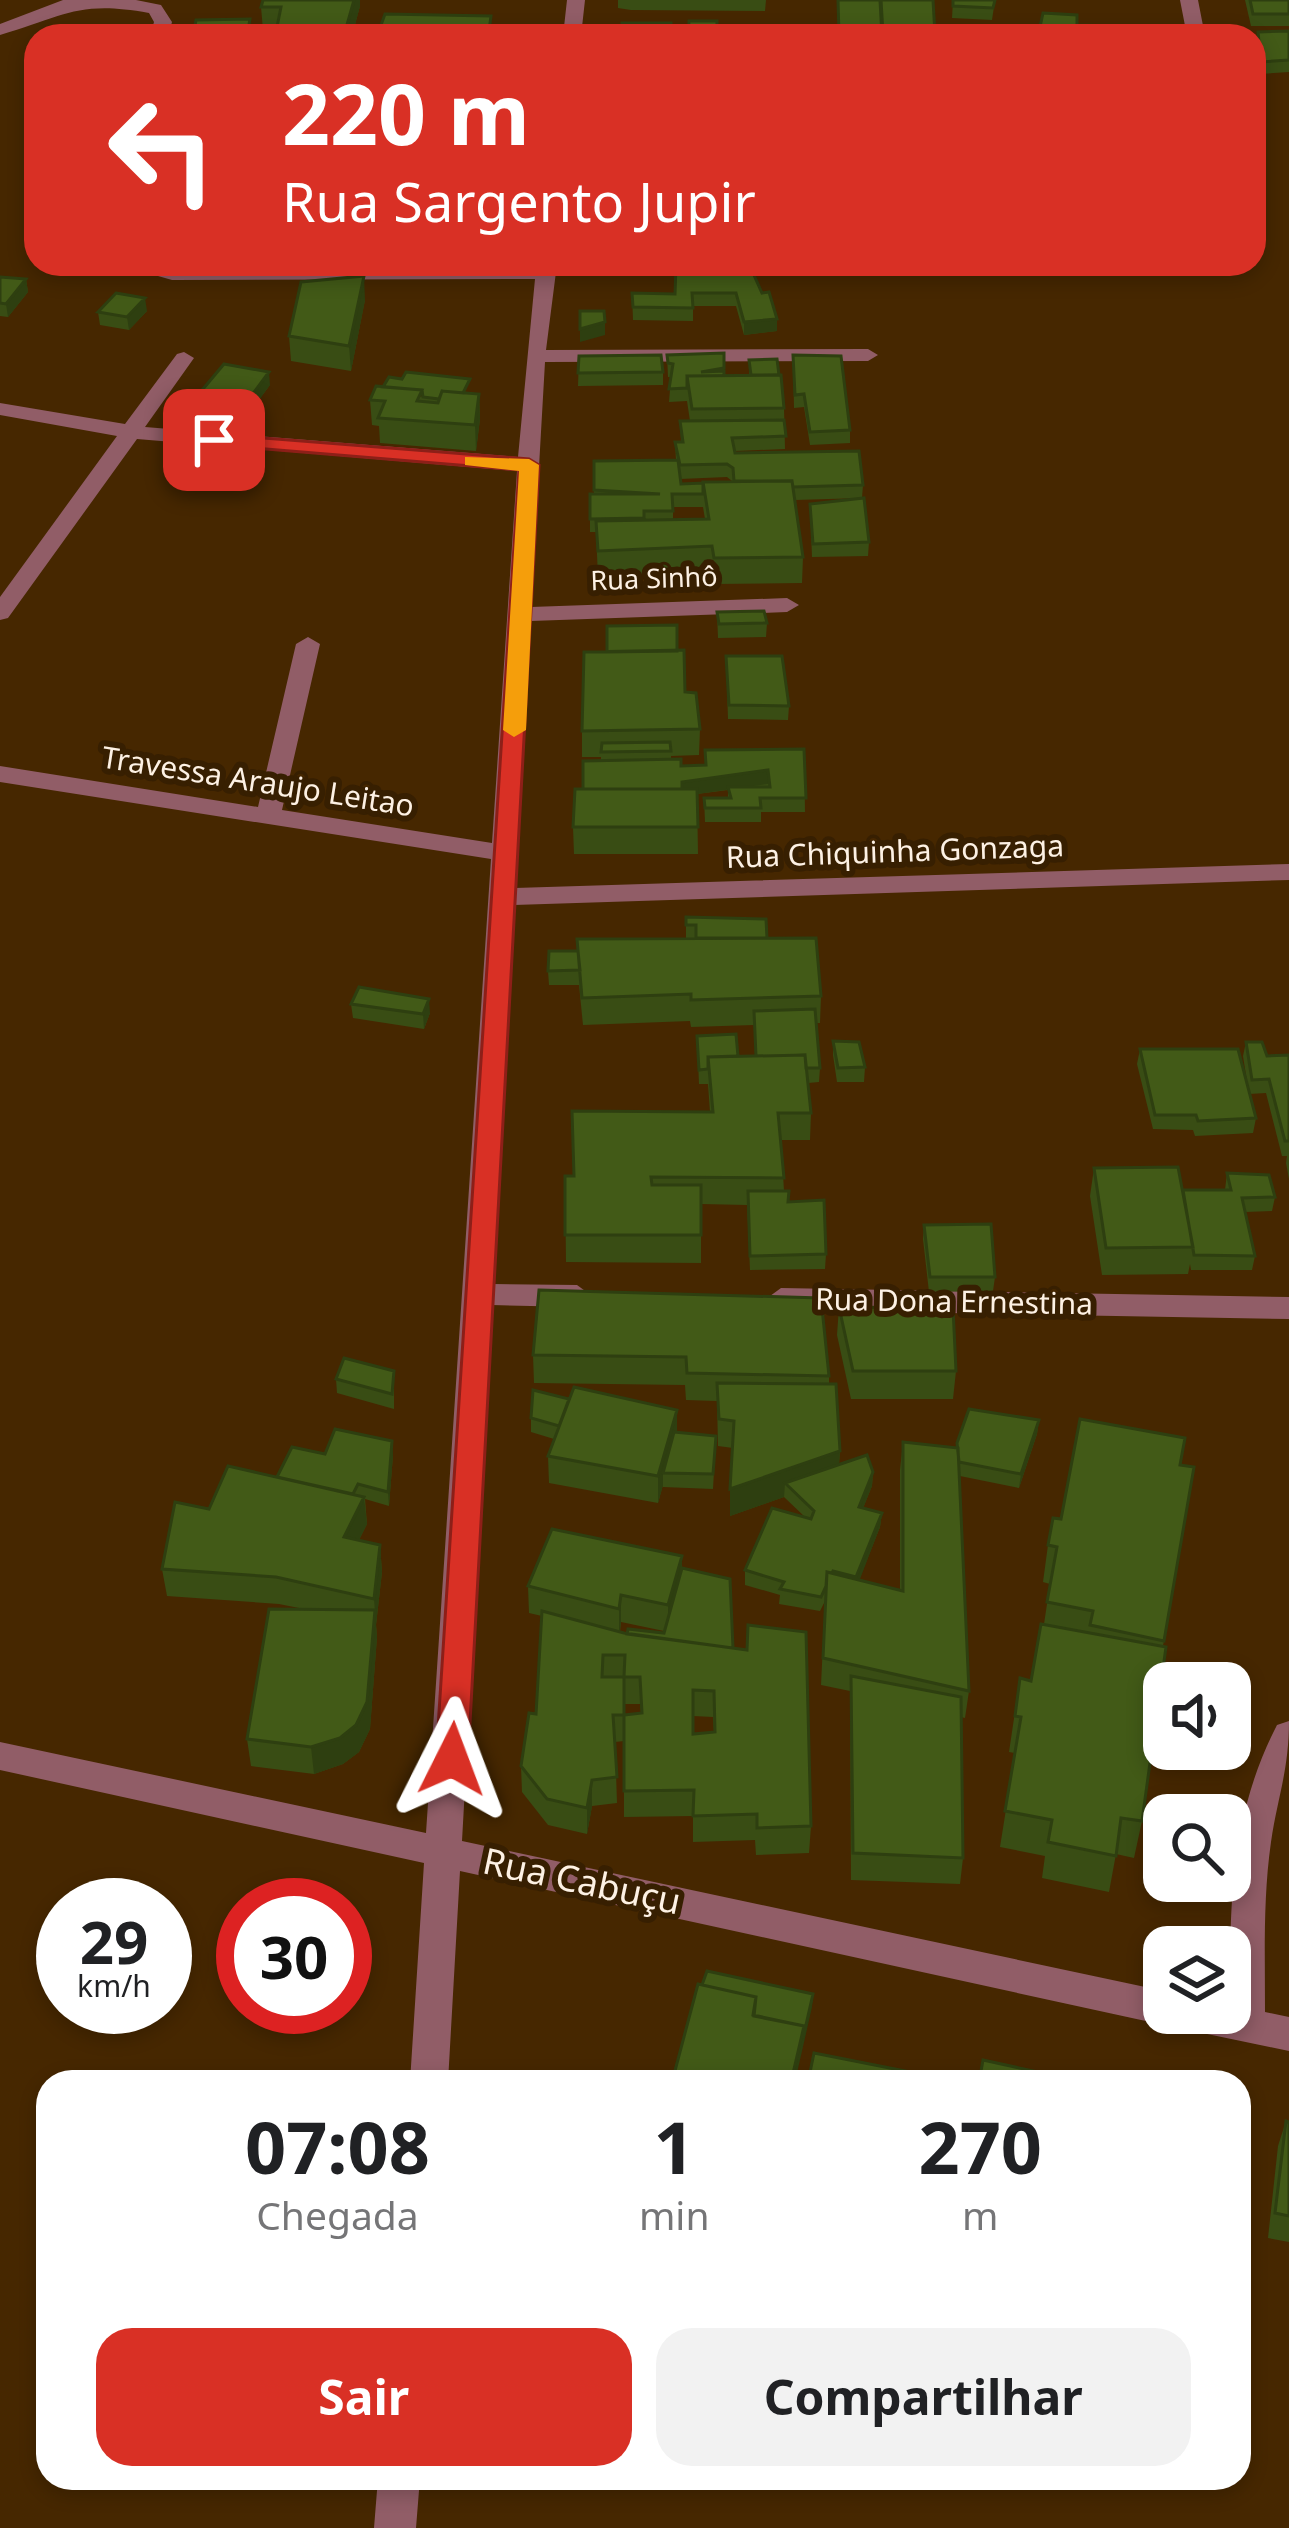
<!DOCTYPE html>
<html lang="pt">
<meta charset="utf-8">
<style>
:root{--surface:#fff;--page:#f2f2f2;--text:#202124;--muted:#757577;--accent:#d93025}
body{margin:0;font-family:"Noto Sans",sans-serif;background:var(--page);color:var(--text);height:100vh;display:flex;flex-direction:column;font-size:45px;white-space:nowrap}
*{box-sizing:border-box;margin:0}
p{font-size:39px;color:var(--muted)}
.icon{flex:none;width:66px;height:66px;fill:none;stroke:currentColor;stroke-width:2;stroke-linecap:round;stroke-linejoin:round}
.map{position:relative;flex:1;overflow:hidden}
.sheet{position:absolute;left:36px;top:2070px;width:1215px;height:420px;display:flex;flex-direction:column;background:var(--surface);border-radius:36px;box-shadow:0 6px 18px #0003}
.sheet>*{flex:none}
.top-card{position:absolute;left:24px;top:24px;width:1242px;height:252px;border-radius:36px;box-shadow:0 6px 18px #0003;background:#d93025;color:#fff;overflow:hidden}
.fabs{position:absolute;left:1143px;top:1662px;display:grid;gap:24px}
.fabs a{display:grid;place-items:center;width:108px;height:108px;border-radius:24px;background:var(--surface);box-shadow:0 6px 18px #0003;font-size:60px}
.speed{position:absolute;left:36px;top:1878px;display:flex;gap:24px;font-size:60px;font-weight:700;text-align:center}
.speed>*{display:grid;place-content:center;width:156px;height:156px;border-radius:50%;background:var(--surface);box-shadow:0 6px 18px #0003;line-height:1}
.speed small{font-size:30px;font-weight:400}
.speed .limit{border:18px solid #d22;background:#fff;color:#111}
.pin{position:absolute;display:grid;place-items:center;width:102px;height:102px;color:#fff;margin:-51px;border-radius:24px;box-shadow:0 6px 18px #0006}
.me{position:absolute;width:132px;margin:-66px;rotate:3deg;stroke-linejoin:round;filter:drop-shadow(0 0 9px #0008)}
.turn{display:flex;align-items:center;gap:42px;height:252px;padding:0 60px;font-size:54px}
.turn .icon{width:156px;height:156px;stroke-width:2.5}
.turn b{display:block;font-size:84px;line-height:102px}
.eta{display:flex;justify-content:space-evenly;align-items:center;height:204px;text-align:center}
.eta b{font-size:72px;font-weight:700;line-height:84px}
.button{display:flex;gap:24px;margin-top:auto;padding:24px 60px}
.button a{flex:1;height:138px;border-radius:36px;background:var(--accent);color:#fff;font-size:48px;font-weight:700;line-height:138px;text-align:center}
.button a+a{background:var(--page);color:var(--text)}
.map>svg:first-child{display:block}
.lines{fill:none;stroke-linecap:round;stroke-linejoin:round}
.minor{fill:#915d67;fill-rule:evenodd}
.wall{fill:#394d14;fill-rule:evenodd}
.shaded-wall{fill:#2e3f10}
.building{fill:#425a17;stroke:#2e3f10;stroke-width:3;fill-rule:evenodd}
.route{fill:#d93025;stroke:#8d1f18;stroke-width:3}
.slow{fill:#f59e0b}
.labels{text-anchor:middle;stroke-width:12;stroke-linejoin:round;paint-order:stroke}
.far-street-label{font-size:27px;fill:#fdf1e4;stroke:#371f01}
.street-label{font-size:30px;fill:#fdf1e4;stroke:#371f01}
.near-street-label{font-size:36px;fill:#fdf1e4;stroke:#371f01}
</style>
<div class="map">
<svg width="1289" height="2528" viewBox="0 0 1289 2528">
<rect width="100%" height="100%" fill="#462700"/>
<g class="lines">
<path class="minor" d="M63 0H136L161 5 172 22 168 36H150L154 22 149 13C78 0 65 16 0 35V24Z
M567 0H585L581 36H563Z
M1180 0H1198L1205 36H1187Z
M116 264 172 268 557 264 546 350 868 349 878 355 868 361 545 362 531 607 787 598 799 605 787 612 531 621 515 888 1289 864V880L514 905 493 1284 577 1285 592 1296 577 1307 492 1305 462 1841 1164 1991V2013H1230C1230 1911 1228 1820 1277 1725L1289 1721C1289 1770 1278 1795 1271 1842 1263 1898 1265 1955 1265 2012L1289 2017V2051L1188 2030 1173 2021 1164 2025 460 1871 448 2082H410L424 1863 0 1770V1742L426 1833 491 859 0 782V766L258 807 296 644 308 637 320 644 282 810 492 843 517 471 137 439 8 618 0 620V597L117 436 0 415V403L125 424 177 354 184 352 194 358 145 427 518 457 535 279 172 280Z
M781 1288 1289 1297V1319L781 1310 766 1299Z
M378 2478H420L416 2528H374Z"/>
</g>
<path class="wall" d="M618 0H766L765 11 631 10 618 8Z
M933 0 935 36H838Z
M953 0H995L992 20 952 18Z
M1245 0H1289V26H1251Z
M360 6 352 36H277V30H263L261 7Z
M491 16V36H377Z
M1289 31V72L1259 74 1256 44 1258 32Z
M722 265 777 331 744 335 736 306H693V321L633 320 632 293 675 294Z
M0 277 26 279 28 292 8 317 0 316Z
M365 300 351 371 291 361 289 336Z
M147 311 129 330 100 325 98 312Z
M724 353V376L749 375V360L784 408 785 449 735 451V453L863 485 862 498 795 500 803 557 802 583 714 584 712 572 598 577 596 532H590V494H594V461L676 460 675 442H681L680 421H690L687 401 669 402 671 377H668L667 355ZM727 477 732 481 681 484 680 479ZM673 507H703L705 519H673Z
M793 355 850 430V443L810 445 804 407 794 408Z
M579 356 663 372V385L578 386Z
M270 385 235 432 217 428 213 433 183 427 182 414Z
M470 393 479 394 480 419 476 451 380 443 379 426 372 425 370 400Z
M810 504 869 542 868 556 812 557Z
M717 612 767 623 766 637 718 638Z
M677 651 685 692 700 729 699 755 671 756V760L681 766 705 765V750L804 749 805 812H761V822H705L704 798H728V790L697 794 698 854H574L573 827 583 789 601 760V757H582V731L607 652Z
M726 656 789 706 788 720 728 719Z
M686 917 767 938 821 996 820 1023H816L820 1068 819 1082 808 1083 811 1113 810 1140H781L784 1191 789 1202 826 1254 825 1269 750 1270 747 1205 701 1204V1263L566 1262 565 1176H574L710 1112 708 1084H699L697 1036 738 1056H755L754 1025 691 1027 690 1021 583 1025 579 985H549L548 971 578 951 686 938Z
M351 1004 430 1013 424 1029 353 1018Z
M833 1041 865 1067 864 1082H837L833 1055Z
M1246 1042 1267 1056 1289 1055V1179L1286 1163 1287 1156H1282L1266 1093 1249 1094 1256 1118 1253 1133 1195 1136 1193 1130 1153 1129 1137 1064 1140 1049 1248 1088 1243 1056Z
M1094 1168 1183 1190H1225L1227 1173 1275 1197 1272 1211 1245 1212 1255 1256 1252 1270H1191L1190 1264 1188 1274 1102 1275 1090 1196Z
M924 1225 995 1277 993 1291 929 1292 923 1239Z
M539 1290 829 1376V1384L840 1451 839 1464 873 1472 872 1486 863 1508 882 1513 880 1527 859 1580 900 1590V1470L903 1442 956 1448 1039 1420 1037 1434 1019 1488 960 1476 969 1691 965 1718 961 1717 963 1858 960 1884 851 1880 850 1691 821 1685 825 1601 820 1611 779 1604 780 1595 745 1585V1570L805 1517 784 1497 730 1516 733 1448 718 1446 717 1401 686 1400 685 1385 534 1383 533 1355Z
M839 1307 956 1371 953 1399H851L837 1335Z
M394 1371V1409L337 1393 336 1379Z
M569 1399 677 1410V1432L716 1436 713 1489 663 1487V1485L658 1503 549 1483 548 1456 554 1439 531 1432V1418Z
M325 1454 393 1455 389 1506 365 1499 367 1524 359 1540 380 1545 382 1572 376 1625 377 1637 370 1729 359 1752 343 1764 314 1774 251 1766 247 1739 304 1609 279 1604 167 1596 162 1569 277 1477Z
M1180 1465 1194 1467 1163 1646 1142 1821 1134 1858 1116 1854 1109 1892 1042 1878 1045 1856 1000 1847 1015 1753 1009 1752 1020 1678 1031 1681 1044 1624 1050 1584 1043 1582 1048 1545 1061 1519Z
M682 1556V1568L733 1648 811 1826 809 1853 756 1855 755 1840 693 1842V1816L624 1817V1741L615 1742 617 1803 592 1806 587 1834 548 1825 522 1792 521 1766 536 1714 542 1616 529 1613 528 1586ZM621 1622 664 1631V1633L627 1634 620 1632ZM624 1704H640L641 1713 624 1715ZM693 1716 713 1717 714 1732 693 1734Z
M1286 2121 1289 2122V2242L1268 2238 1278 2146Z"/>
<path class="shaded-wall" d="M354 0H360V6L352 36H346Z
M364 276 365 300 351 371 349 346Z
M26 279 28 292 8 317 6 304Z
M145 298 147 311 129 330 127 317Z
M777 319V331L744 335V322Z
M605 322V335L580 342V329Z
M269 372 270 385 235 432 234 419Z
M479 394 480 419 476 451 475 425Z
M216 415 217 428 213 433 212 419Z
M768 770V784L683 796 682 782Z
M429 999 430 1013 424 1029 423 1014Z
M677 1410V1437L663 1473V1485L658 1503V1476Z
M1039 1420 1037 1434 1019 1488 1021 1474Z
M392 1441 393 1455 389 1506 388 1492Z
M840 1451 838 1478 785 1483 784 1497 730 1516V1489Z
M873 1472 872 1486 858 1521 859 1507Z
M364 1497 367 1524 347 1564 344 1537Z
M882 1513 880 1527 855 1592 856 1577Z
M380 1545 382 1572 376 1625 374 1599Z
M682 1556V1583L668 1631V1605Z
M621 1595V1622L619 1636V1609Z
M375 1610 377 1637 370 1729 359 1752 343 1764 314 1774 311 1747Z
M592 1780V1806L587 1834V1808Z
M813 1994 812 2007 795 2082H791Z"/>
<path class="building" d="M263 0H354L345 32H276L281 7H261Z
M838 0H880L882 36H839Z
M881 0H933L935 34H883Z
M953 0H995L993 8 953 6Z
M1250 0H1289V14H1253Z
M1043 13 1077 15V25L1116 26 1118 36H1038Z
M385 14 491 16 489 31H416V36H377Z
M250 19 247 36H193L196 20Z
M689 21H717V36H688Z
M622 23H671V36H622Z
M1289 31V60L1261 62 1258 32Z
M676 264H749L762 293 769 292 777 319 744 322 736 293H692L693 308 633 307 632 293 675 294Z
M364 276 349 346 289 336 301 282Z
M0 277 26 279 6 304 0 303Z
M116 293 145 298 127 317 98 312Z
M580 311H604L605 322 580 329Z
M724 353V368L701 372 724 371V376H687V388L669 389 673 364 668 363 667 355Z
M661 355 663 372 578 373 579 356Z
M793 355 841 356 850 430 810 432 804 394 795 395Z
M777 359 779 375H751L749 360Z
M224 364 269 372 234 419 216 415 212 419 182 414Z
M406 372 470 379 463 393 442 391 439 399 423 397 422 390 383 387 389 377 402 379Z
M781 375 784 408 692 409 687 376Z
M376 386 422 390 417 401 438 403 442 391 479 394 475 425 378 418 385 401 370 400Z
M784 420 786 436 732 438 735 453 859 451 863 485 793 487 792 481H734L733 468 727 464 680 465 675 442H683L680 421Z
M678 460 681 484 703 483V494H672L673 511H644V518L590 519V494H660L594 490V461Z
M792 481 803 557 714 558 712 546 598 551 596 521 709 519 703 482Z
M864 498 869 542 813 544 810 504Z
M764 611 767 623 719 624 717 612Z
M677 625V651L607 652V626Z
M684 650 685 692 696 693 700 729 582 731 584 652Z
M726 656H782L789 706 729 705Z
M670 742 671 751 601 752 602 743Z
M804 749 806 798H760L761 808H705L704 798H731L728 787H770L768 770 682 782V789H583V761L681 759V766L706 765 705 750Z
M575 789H697L698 827H573Z
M686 917 766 919 767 938H696V925H686Z
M816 938 821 996 691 1000V994L582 998 577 939Z
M549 951H578L580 970 548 971Z
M359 987 429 999 423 1014 351 1004Z
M815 1009 820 1068H806L805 1055 756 1056 754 1011Z
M736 1034 738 1056 708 1057V1069L699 1070 697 1036Z
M833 1041 859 1042 865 1067 838 1068Z
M1246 1042H1262L1267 1056 1289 1055V1141H1285L1269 1079 1252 1080Z
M1140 1049H1238L1256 1118 1198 1121 1196 1115H1155Z
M805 1055 811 1113H778L784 1178 651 1177 652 1185H701V1235H565V1176H574L572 1111 713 1112 708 1057Z
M1178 1167 1193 1247 1106 1248 1094 1168Z
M1227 1173 1269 1175 1275 1197 1242 1198 1255 1256 1194 1255 1183 1190H1231Z
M748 1191H789L788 1202 824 1200 826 1254 750 1256Z
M991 1224 995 1277H930L924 1225Z
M539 1290 821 1298 829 1376 687 1373 686 1357 533 1355Z
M839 1307 953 1308 956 1371H853Z
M344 1358 394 1371 392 1394 336 1379Z
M717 1383 836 1384 840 1451 730 1489 734 1421 719 1419Z
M574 1387 677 1410 658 1476 548 1456Z
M533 1390 569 1399 559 1426 531 1418Z
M969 1409 1039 1420 1021 1474 959 1462 957 1443Z
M1080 1419 1185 1438 1180 1465 1194 1467 1164 1641 1090 1625 1093 1611 1047 1602 1057 1547 1048 1545 1053 1518 1061 1519Z
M335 1429 392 1441 388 1492 358 1484 353 1494 277 1477 292 1447 325 1454Z
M674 1432 716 1436 713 1474 663 1473Z
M903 1442 958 1448 969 1691 823 1658 827 1572 903 1591Z
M867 1455 873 1472 859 1507 882 1513 856 1577 833 1571 832 1573 827 1572 826 1586 821 1597 780 1589 784 1582 745 1570 772 1508 811 1519 814 1511 785 1483Z
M228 1466 364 1497 344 1537 380 1545 374 1599 276 1577 162 1569 175 1502 209 1509Z
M552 1529 682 1556 668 1605 621 1595 619 1609 528 1586Z
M682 1568 730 1579 733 1648 627 1634 628 1629 664 1633Z
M269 1609 375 1610 367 1702 356 1725 340 1738 311 1747 247 1739Z
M542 1611 624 1633 747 1650 748 1625 806 1632 811 1826 757 1828V1814L693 1816 694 1790 624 1791V1715H613L617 1777 592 1780 587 1808 547 1799 521 1766 529 1713 536 1714ZM603 1655H625L624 1677H640L642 1713 624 1715V1677H602ZM693 1690 714 1691 715 1732 693 1734Z
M1041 1624 1166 1647 1142 1821 1121 1818 1116 1856 1048 1842 1052 1820 1005 1811 1021 1717 1015 1716 1020 1678 1031 1681Z
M851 1676 961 1697 963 1858 853 1853Z
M707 1971 813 1994 803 2038 804 2026 754 2016 756 1997 702 1985Z
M698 1984 756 1997 753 2015 804 2026 791 2082H672Z
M814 2053 910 2072 908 2082H808Z
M983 2060 1084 2082H979Z
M1141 2077 1167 2082H1141Z
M1286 2121 1289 2122V2216L1275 2213Z"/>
<path class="route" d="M214 434 529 459 539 465 468 1759 452 1772 436 1759 519 470 207 444V436Z"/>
<path class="slow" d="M465 457 529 459 539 465 526 730 514 737 503 730 519 471 465 465Z"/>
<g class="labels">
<g class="far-street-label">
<text transform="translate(654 579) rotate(-2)" y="9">Rua Sinhô</text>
</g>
<g class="street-label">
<text transform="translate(258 782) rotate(9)" y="10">Travessa Araujo Leitao</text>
<text transform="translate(895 852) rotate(-2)" y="10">Rua Chiquinha Gonzaga</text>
<text transform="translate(954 1302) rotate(1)" y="10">Rua Dona Ernestina</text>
</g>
<g class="near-street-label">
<text transform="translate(582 1881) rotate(12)" y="13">Rua Cabuçu</text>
</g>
</g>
</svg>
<div class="fabs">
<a><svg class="icon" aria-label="sound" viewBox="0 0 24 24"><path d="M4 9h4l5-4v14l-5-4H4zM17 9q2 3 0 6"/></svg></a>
<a><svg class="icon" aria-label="search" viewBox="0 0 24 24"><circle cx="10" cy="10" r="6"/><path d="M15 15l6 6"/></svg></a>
<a><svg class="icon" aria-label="layers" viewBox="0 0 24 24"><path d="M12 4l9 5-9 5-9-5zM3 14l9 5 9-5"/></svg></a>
</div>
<div class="speed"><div>29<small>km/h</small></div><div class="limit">30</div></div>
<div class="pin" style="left:214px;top:440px;background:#d93025"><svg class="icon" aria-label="arrive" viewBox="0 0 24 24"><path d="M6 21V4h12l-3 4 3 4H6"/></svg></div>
<svg class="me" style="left:452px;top:1759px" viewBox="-20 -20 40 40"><path d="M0-17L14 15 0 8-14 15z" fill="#d93025" stroke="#fff" stroke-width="4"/></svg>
<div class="top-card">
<div class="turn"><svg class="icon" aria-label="left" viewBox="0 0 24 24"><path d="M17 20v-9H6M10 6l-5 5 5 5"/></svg><div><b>220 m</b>Rua Sargento Jupir</div></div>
</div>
<section class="sheet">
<div class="eta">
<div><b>07:08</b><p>Chegada</p></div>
<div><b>1</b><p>min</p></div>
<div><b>270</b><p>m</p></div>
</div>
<div class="button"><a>Sair</a><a>Compartilhar</a></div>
</section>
</div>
